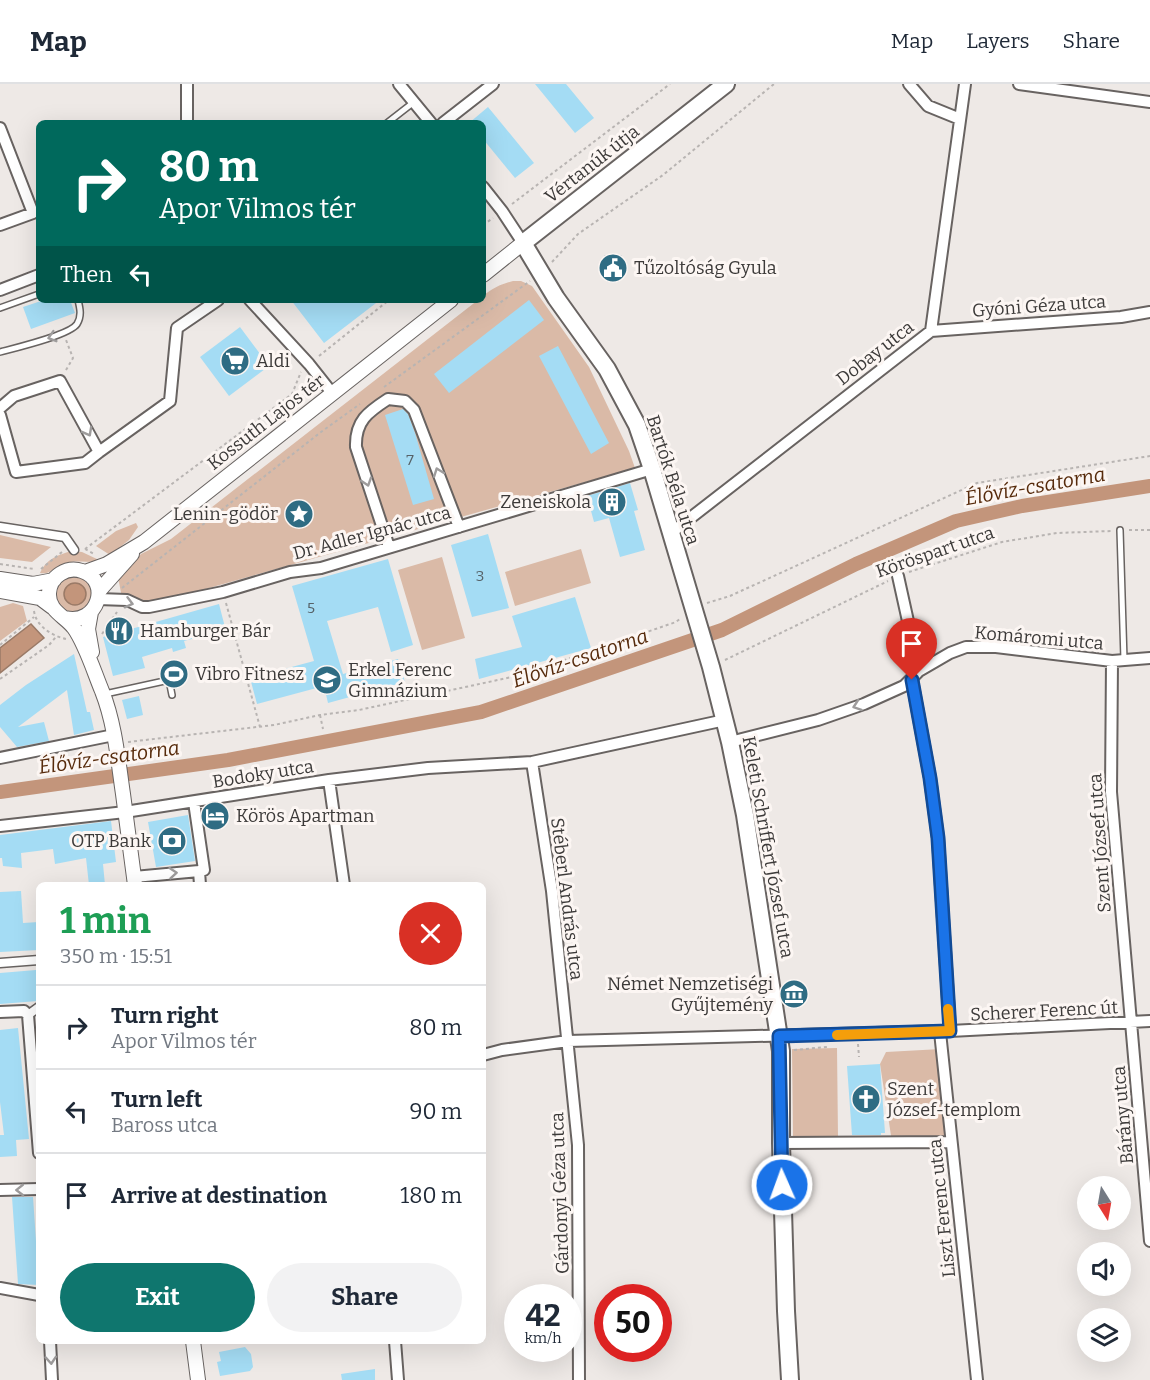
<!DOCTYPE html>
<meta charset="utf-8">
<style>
:root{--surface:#fff;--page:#f2f2f3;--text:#1f2937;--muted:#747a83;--line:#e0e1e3;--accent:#0f766e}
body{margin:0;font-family:Bitter,serif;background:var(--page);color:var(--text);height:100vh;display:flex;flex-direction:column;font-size:22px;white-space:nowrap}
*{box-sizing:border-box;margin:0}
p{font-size:20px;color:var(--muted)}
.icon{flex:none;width:33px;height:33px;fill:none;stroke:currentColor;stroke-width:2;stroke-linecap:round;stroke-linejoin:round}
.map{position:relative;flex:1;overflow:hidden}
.details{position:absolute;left:36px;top:798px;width:450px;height:462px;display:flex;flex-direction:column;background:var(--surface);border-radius:9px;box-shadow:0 6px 24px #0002}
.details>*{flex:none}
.guide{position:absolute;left:36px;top:36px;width:450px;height:183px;border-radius:9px;box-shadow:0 6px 24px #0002;background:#00695c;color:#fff;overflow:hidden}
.needle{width:39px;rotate:169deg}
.tools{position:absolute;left:1077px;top:1092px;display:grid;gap:12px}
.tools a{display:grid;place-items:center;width:54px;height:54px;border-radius:50%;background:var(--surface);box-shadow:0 6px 24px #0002;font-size:30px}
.speed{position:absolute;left:504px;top:1200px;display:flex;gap:12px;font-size:30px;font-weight:700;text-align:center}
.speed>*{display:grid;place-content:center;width:78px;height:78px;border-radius:50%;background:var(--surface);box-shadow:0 6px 24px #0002;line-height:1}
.speed small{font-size:15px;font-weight:400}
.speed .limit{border:9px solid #d22;background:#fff;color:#111}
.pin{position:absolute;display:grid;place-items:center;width:51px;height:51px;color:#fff;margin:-62px -26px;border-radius:50% 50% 50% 0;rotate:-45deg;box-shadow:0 0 6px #0007}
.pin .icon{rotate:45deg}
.me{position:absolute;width:66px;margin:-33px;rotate:358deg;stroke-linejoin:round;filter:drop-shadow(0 0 4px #0008)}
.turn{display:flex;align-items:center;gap:21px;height:126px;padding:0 24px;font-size:27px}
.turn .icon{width:78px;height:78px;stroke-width:2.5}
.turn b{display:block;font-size:42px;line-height:51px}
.then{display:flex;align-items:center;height:57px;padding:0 24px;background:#0003;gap:12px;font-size:22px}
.round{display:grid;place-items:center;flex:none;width:63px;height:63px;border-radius:32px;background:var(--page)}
.headline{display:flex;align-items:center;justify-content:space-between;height:102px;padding:0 24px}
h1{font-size:36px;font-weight:700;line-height:45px;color:#1e9e55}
.button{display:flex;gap:12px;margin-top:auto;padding:12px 24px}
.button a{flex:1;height:69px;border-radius:36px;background:var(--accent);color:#fff;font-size:24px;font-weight:700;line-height:69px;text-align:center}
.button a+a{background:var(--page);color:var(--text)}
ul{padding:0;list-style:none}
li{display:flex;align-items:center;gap:18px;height:84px;padding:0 24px;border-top:2px solid var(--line)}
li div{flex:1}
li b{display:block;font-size:22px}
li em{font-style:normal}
header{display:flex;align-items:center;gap:36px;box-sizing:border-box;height:84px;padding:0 30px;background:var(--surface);border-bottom:2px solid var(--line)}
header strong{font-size:28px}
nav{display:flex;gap:33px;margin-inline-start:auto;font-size:21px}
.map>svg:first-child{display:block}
.green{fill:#dabaa7}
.water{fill:#c3957b;stroke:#9a7a67;stroke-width:1.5}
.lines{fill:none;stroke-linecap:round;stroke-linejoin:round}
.canal{stroke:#c3957b;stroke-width:14}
.building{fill:#a4dcf4}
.service-casing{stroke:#686361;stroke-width:8}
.pedestrian-casing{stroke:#686361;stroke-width:11}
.minor-casing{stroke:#686361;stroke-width:14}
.tertiary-casing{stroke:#686361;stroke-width:16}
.secondary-casing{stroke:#686361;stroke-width:20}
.path{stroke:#b8b4b2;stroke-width:2;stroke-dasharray:3 3;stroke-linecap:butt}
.service{stroke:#fff;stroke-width:5}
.pedestrian{stroke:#fff;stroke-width:8}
.minor{stroke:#fff;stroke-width:10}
.tertiary{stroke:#fff;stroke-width:14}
.secondary{stroke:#fff;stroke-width:16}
.oneway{stroke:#9e9c9c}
.route-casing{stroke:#114b97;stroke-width:15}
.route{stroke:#1a73e8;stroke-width:10}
.slow{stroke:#f59e0b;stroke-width:10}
.labels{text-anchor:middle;stroke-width:6;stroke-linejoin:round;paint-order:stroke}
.number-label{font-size:15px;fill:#566268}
.street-label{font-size:18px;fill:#3c3a39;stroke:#fcf6f3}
.poi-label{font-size:18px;fill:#3c3a39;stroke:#fcf6f3;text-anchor:start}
.water-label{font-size:20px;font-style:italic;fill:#572b0c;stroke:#fcf6f3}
</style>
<header>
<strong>Map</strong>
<nav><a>Map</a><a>Layers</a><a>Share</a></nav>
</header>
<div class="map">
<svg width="1150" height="1296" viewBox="0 0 1150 1296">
<rect width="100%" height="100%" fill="#eee9e6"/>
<path class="green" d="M513 197H521L532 202 589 283 629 367 635 384 152 520 122 514 118 493 141 470 171 455 478 216H483V212C493 204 501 200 513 197Z
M136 439 138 443 129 456 110 471 96 462 116 447Z
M0 451 51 463 32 478 0 474Z
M581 465 591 499 515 522 505 488Z
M72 467 82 468 99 476C87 480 75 475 63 480 54 483 51 491 40 489 45 476 59 470 72 467Z
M442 473 465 554 422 566 398 486Z
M56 510a18 18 0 1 1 36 0a18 18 0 1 1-36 0Z
M13 519 23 522 27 537 0 557V523Z
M837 964 838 1053 793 1052 792 965Z
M941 965 950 1051 892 1058 880 980 886 968Z"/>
<path class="water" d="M64 510a11 11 0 1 1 22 0a11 11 0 1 1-22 0Z
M31 540 44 554 0 589V564Z"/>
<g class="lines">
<path class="canal" d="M0 708 228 676 481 628 722 546 856 480 956 437 1022 422 1150 402"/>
</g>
<path class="building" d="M535 0H566L594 34 575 49Z
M488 23 534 79 515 94 483 55V39H469Z
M44 216H70L75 229 31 245 23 223Z
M291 216H380L324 259Z
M529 216 544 236 449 309 434 290Z
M240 243 269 282 229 312 200 273Z
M558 262 609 359 591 370 539 272Z
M403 325 408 330 415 349 434 415 413 421 385 331Z
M630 399 638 426 634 427 645 466 620 473 609 434 594 438 587 412Z
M488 450 509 524 472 533 451 461Z
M388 475 413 561 391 568 378 523 327 537 343 590 398 575 405 598 328 619 324 602 257 620 250 594 314 577 292 502Z
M575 513 591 564 479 595 475 575 522 563 512 532Z
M219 520 227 551 207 556 206 551 184 557 186 564 173 568 172 564 142 573 145 584 113 592 103 553Z
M74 570 87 628H90L94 646 74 651 67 606 18 643 44 638 49 657 17 663 0 643V621L26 601Z
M139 612 143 631 127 635 122 616Z
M188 731 195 777 156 783 148 738Z
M111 737 116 778 103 780 105 801H89L86 774 55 780 53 765 21 769 22 784 3 782 2 774H0V751Z
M21 807 23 839 39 838V866L0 868V808Z
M36 886 38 917 0 920V889Z
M18 944 29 1055 16 1056 17 1072 0 1073V1051H4L0 1018V946Z
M880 980 885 1049H881V1051H852L847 982Z
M12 1113H33L39 1201 18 1200Z
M245 1263 251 1270 253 1283 250 1287 220 1292 217 1278 221 1277 219 1268Z
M375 1285V1296H342L341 1290Z"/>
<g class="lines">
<g class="service-casing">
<path id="service" d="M387 39 414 18
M0 224 39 210
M0 268C15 264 70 251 77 240 82 232 80 224 78 216
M1120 446 1124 576
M105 610 169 596 172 611"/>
</g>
<g class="pedestrian-casing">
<path id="pedestrian" d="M0 443 65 453 74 466
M0 879 39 876
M28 931 39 923"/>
</g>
<g class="minor-casing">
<path id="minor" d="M187 0V39
M399 0 431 39
M909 0 928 22 960 35
M1019 0 1150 18
M443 39 493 0
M0 44 33 129 0 141
M483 103 502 127 523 159
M0 206 39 191
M250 216 309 280 332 309
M931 247 1121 233 1150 228
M0 324 14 312 60 297 99 368 85 379 16 388 0 331
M99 368 170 317 177 244 218 216
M671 449 931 247 965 0
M389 463 356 363C355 337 368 328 388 315L405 317 414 326 459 443
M898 492 919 587
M98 515 127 516 142 523H149L223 508 290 488 321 484 652 385
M1112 577 1111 708 1150 1157
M912 596 930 694 938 754 950 947
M730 658 818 636 864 620 904 602 919 587 950 569 966 563H996L1112 577 1150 574
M0 674 114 651
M532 678 552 807 578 1061 579 1296
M329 696 344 801
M194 718 204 786 199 787
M0 742 125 728 329 696 428 684 532 678 725 636
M134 793 199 787 200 801
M0 928 24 927 28 931 39 1069
M940 948 977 1296
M483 971 502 966 568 957 950 947 1150 937
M781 1059 951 1058
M0 1106 39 1105
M0 1204 39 1211
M50 1257 52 1296
M395 1257 398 1296"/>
</g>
<g class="tertiary-casing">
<path id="tertiary" d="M483 191 523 159
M85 488 107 480 144 458 451 216
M0 495 33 500 54 496
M0 507 40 514 52 523
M99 507 132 470
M91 528 88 545 92 568
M65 534C98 542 112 497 82 487 67 482 50 492 49 509 48 527 65 532 74 544 86 561 94 588 102 607 115 640 118 676 123 710 127 740 131 771 135 801
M193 1257 198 1296"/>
</g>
<g class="secondary-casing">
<path id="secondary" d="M726 0 523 159 556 214 607 285 637 341 652 385 711 583 730 658 745 731 781 967V1059L786 1227 790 1296"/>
</g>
<path class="path" d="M512 120 670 0
M483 141 493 134
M552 178 578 150 663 91 774 0
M319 272 389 216
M66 286 73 274 66 256
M384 303 530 197
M1129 446H1150
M85 465 292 310 301 288
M85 465 94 470
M0 480 34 485
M41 485 62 468
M909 488 1002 458 1057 449 1111 447
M122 504 321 348 360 320
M226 519 260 643
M707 519 730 512 977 399 1150 372
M34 527C36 542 52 552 66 555
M102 550 117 528
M0 561 34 533
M725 576 888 497
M0 595 49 561 56 553
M320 631 323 645
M128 658 274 641 320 631 359 626 521 591 676 538 681 534
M858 960 859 973
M794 966 827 963"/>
<use href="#service" class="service"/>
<use href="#pedestrian" class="pedestrian"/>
<use href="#minor" class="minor"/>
<use href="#tertiary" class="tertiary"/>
<use href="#secondary" class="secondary"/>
</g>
<defs><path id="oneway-chevron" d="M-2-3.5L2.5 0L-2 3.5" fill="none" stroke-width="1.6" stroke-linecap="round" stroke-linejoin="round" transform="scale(1.5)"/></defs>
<g class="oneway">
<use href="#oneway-chevron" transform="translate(52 253) rotate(163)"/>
<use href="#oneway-chevron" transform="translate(88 348) rotate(61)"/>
<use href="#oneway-chevron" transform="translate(438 388) rotate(-110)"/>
<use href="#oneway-chevron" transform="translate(367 398) rotate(72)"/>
<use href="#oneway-chevron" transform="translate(129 519) rotate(15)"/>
<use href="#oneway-chevron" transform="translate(857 622) rotate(161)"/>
<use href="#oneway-chevron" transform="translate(173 789) rotate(-5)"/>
<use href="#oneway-chevron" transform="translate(20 1106) rotate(179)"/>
<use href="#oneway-chevron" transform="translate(51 1276) rotate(86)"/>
</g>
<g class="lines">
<g class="route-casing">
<path id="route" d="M782 1101 779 952 950 947 938 754 930 694 912 596"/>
</g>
<use href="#route" class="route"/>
<path class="slow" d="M837 951 950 947 948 925"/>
</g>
<defs>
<g id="civic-disc" transform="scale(1.5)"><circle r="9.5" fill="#2f6c83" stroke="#fcf6f3"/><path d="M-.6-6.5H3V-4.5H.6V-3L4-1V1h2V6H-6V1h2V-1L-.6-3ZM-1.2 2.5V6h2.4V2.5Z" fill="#fff"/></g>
<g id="supermarket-disc" transform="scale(1.5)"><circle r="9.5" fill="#2f6c83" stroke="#fcf6f3"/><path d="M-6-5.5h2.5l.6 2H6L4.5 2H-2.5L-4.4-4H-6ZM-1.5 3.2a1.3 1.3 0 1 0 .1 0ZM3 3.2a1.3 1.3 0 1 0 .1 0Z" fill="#fff"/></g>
<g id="building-disc" transform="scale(1.5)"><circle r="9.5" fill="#2f6c83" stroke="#fcf6f3"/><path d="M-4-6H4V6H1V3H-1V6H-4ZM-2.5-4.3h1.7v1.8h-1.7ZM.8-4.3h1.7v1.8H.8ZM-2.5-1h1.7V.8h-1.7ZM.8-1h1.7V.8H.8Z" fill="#fff"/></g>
<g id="sight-disc" transform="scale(1.5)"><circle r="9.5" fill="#2f6c83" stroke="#fcf6f3"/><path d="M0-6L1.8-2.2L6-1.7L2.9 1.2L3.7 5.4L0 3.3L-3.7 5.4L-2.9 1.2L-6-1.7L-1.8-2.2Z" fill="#fff"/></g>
<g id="restaurant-disc" transform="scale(1.5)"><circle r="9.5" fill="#2f6c83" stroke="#fcf6f3"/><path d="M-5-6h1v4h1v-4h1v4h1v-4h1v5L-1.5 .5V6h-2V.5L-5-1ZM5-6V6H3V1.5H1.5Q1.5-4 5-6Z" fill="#fff"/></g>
<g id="stadium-disc" transform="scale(1.5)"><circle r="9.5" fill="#2f6c83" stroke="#fcf6f3"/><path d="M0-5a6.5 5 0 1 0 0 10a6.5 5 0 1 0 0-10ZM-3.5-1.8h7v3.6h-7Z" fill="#fff"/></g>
<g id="school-disc" transform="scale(1.5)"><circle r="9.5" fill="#2f6c83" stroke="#fcf6f3"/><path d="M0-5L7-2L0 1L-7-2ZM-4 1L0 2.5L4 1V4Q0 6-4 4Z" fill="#fff"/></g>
<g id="hotel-disc" transform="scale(1.5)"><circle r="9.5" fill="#2f6c83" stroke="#fcf6f3"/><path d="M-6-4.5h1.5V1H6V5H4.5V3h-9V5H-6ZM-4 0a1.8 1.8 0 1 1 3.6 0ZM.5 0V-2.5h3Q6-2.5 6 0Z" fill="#fff"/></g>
<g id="bank-disc" transform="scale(1.5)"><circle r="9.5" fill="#2f6c83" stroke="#fcf6f3"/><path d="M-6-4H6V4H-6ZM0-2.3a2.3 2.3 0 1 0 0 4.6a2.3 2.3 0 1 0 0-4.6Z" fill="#fff"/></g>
<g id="museum-disc" transform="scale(1.5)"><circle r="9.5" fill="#2f6c83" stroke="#fcf6f3"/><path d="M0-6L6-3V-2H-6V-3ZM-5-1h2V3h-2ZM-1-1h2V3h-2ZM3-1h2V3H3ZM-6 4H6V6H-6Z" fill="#fff"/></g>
<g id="church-disc" transform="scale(1.5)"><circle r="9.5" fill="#2f6c83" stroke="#fcf6f3"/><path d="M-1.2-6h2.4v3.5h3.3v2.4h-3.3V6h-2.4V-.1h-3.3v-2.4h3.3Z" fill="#fff"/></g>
</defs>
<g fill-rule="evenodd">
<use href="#civic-disc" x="613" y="184"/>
<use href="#supermarket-disc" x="235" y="277"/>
<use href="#building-disc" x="612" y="418"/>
<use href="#sight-disc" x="299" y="430"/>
<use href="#restaurant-disc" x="119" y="547"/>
<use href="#stadium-disc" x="174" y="590"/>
<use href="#school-disc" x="327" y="596"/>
<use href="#hotel-disc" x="215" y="732"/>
<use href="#bank-disc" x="172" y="757"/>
<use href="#museum-disc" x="794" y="910"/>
<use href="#church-disc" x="866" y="1015"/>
</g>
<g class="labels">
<g class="number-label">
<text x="410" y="381">7</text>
<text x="480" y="497">3</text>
<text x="311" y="529">5</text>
</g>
<g class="street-label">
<text transform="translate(592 80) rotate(-38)" y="6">Vértanúk útja</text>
<text transform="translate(1039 222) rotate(-4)" y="6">Gyóni Géza utca</text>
<text transform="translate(875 269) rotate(-38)" y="6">Dobay utca</text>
<text transform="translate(266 338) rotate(-38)" y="6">Kossuth Lajos tér</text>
<text transform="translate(673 396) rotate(72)" y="6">Bartók Béla utca</text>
<text transform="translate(372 449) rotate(-15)" y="6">Dr. Adler Ignác utca</text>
<text transform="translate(935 468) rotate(-19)" y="6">Köröspart utca</text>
<text transform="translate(1039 554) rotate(5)" y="6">Komáromi utca</text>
<text transform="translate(263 690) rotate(-9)" y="6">Bodoky utca</text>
<text transform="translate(1100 759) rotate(-94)" y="6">Szent József utca</text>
<text transform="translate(768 763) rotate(80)" y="6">Keleti Schriffert József utca</text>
<text transform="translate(567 815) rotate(83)" y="6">Stéberl András utca</text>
<text transform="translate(1044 927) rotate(-3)" y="6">Scherer Ferenc út</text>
<text transform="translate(1123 1031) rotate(-95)" y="6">Bárány utca</text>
<text transform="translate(560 1109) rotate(-92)" y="6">Gárdonyi Géza utca</text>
<text transform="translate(942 1124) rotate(-96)" y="6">Liszt Ferenc utca</text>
</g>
<g class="poi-label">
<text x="634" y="190">Tűzoltóság Gyula</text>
<text x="256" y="283">Aldi</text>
<text x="591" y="424" text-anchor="end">Zeneiskola</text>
<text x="278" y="436" text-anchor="end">Lenin-gödör</text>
<text x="140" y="553">Hamburger Bár</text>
<text x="348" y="592">Erkel Ferenc<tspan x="348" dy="21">Gimnázium</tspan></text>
<text x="195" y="596">Vibro Fitnesz</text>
<text x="236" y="738">Körös Apartman</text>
<text x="151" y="763" text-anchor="end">OTP Bank</text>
<text x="773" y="906" text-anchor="end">Német Nemzetiségi<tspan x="773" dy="21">Gyűjtemény</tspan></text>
<text x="887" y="1011">Szent<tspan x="887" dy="21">József-templom</tspan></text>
</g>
<g class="water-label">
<text transform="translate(1035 402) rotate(-10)" y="7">Élővíz-csatorna</text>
<text transform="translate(580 574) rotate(-19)" y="7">Élővíz-csatorna</text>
<text transform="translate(109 673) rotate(-8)" y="7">Élővíz-csatorna</text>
</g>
</g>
</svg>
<div class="tools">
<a><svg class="needle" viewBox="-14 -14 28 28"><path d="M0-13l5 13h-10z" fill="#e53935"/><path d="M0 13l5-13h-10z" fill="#747a83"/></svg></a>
<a><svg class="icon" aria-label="sound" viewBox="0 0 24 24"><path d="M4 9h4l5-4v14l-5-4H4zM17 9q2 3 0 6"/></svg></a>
<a><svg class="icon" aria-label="layers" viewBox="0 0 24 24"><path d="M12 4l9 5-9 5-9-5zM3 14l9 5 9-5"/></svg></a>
</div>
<div class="speed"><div>42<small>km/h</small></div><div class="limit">50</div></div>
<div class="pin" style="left:912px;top:596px;background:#d93025"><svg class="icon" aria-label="arrive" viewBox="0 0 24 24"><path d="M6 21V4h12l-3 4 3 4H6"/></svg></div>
<svg class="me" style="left:782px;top:1101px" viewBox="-20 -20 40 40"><circle r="17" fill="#1a73e8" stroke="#fff" stroke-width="3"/><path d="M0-11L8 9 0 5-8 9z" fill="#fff"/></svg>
<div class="guide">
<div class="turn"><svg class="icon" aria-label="right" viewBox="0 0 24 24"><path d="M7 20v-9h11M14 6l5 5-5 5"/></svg><div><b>80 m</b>Apor Vilmos tér</div></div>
<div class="then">Then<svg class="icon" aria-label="left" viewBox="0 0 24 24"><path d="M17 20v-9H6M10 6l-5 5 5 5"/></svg></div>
</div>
<section class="details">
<div class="headline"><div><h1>1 min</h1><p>350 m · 15:51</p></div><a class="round" style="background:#d93025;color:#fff"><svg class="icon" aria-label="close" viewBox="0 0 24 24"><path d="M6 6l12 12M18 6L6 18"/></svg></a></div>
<ul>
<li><svg class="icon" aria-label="right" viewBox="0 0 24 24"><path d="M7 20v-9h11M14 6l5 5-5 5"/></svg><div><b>Turn right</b><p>Apor Vilmos tér</p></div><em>80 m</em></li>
<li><svg class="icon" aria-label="left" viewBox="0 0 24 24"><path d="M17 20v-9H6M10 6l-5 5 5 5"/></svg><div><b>Turn left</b><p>Baross utca</p></div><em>90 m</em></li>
<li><svg class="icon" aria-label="arrive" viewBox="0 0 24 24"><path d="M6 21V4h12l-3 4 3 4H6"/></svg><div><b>Arrive at destination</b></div><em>180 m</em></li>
</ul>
<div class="button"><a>Exit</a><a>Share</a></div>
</section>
</div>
